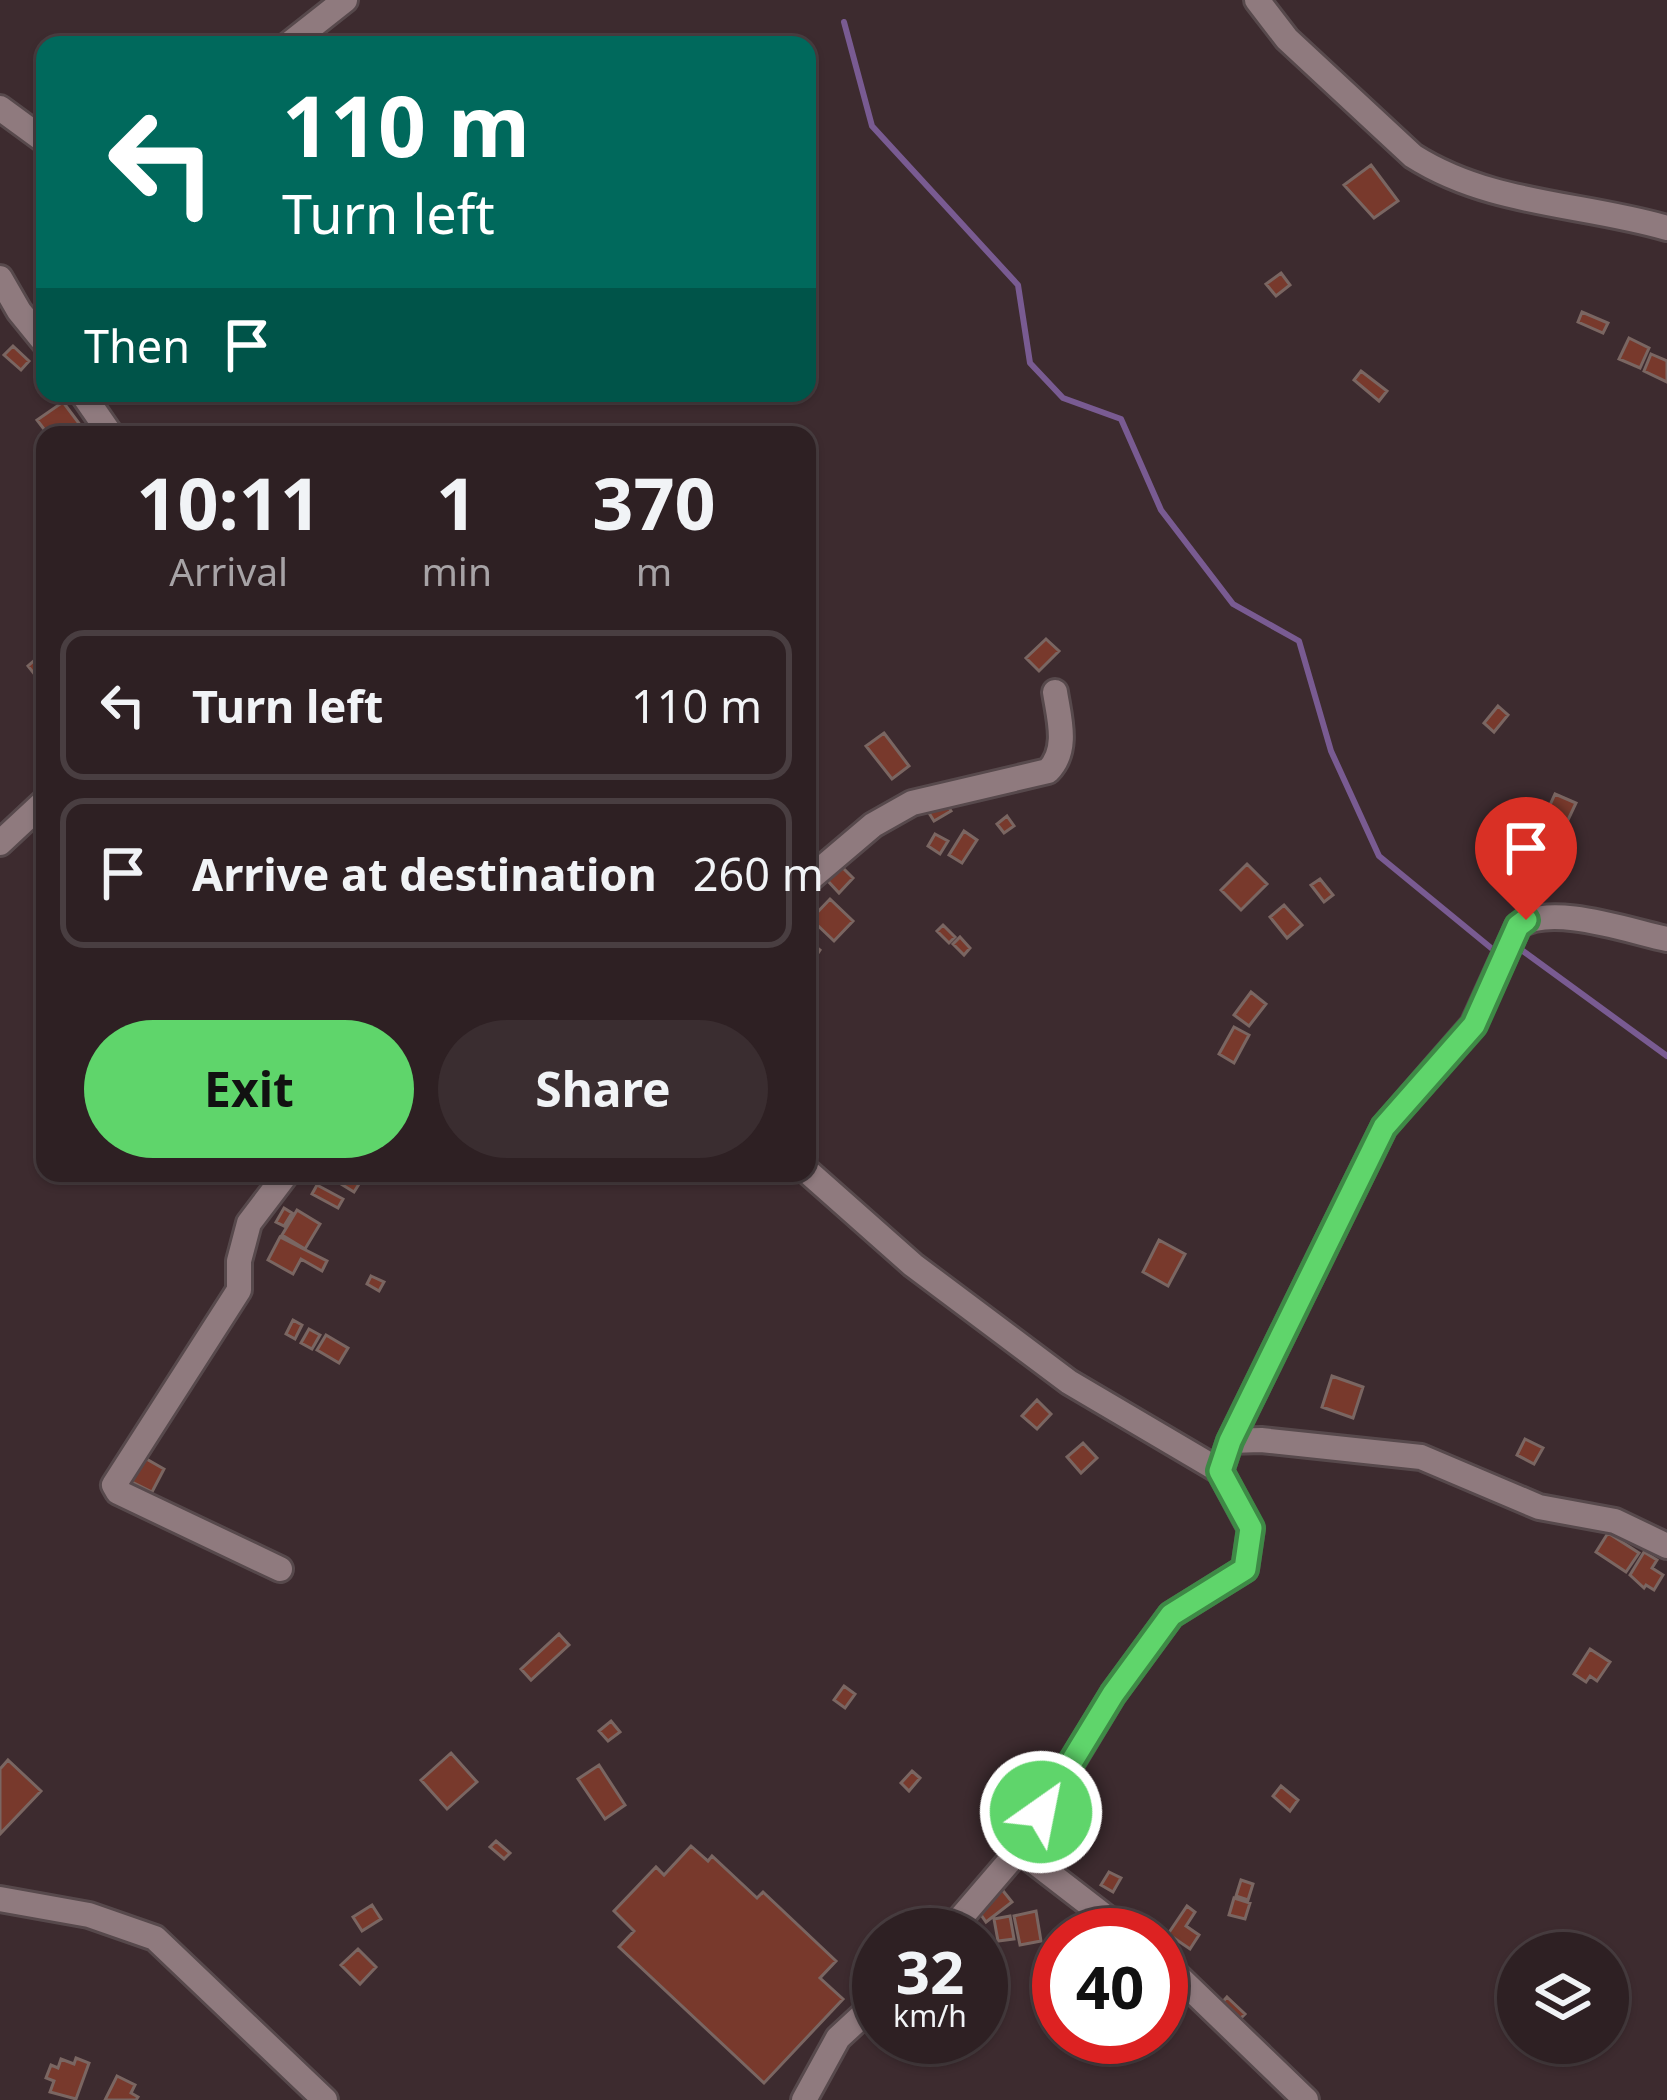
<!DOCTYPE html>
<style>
:root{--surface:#2e2023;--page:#3a2d30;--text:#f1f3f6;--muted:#a7a3a6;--line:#493e41;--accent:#5fd56b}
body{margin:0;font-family:"Noto Sans",sans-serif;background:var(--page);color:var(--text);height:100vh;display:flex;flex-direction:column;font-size:45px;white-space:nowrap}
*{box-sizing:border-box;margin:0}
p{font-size:39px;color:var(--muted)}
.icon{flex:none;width:66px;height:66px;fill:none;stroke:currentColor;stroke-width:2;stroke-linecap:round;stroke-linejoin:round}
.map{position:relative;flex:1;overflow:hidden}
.drawer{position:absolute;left:36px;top:426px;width:780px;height:756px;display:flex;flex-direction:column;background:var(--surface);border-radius:24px;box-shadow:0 3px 9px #0004,0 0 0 3px var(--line)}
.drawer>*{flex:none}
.banner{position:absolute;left:36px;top:36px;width:780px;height:366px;border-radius:24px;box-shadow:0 3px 9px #0004,0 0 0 3px var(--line);background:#00695c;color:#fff;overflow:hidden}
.buttons{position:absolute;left:1497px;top:1932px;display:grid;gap:24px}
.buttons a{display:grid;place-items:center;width:132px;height:132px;border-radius:50%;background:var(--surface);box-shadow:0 3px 9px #0004,0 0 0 3px var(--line);font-size:60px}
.speed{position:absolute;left:852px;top:1908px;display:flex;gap:24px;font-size:60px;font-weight:700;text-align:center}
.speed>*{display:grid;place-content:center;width:156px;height:156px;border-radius:50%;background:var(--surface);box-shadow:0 3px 9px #0004,0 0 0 3px var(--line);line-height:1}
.speed small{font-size:30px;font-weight:400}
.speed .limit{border:18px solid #d22;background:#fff;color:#111}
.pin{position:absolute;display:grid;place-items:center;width:102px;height:102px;color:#fff;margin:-123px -51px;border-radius:50% 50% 50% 0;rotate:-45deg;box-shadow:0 0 12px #0007}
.pin .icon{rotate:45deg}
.me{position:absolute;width:132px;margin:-66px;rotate:33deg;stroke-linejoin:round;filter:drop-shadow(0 0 9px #0008)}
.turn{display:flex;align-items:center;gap:42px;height:252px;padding:0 48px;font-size:54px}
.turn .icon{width:156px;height:156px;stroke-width:2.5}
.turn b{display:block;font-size:84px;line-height:102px}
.then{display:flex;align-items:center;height:114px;padding:0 48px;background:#0003;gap:24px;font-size:45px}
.eta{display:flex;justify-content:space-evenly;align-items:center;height:204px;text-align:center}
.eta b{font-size:72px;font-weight:700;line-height:84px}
.primary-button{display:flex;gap:24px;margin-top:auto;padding:24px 48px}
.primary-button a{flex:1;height:138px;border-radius:72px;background:var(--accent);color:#111;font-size:48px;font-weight:700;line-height:138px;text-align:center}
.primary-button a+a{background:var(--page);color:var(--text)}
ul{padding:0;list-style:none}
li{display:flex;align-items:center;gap:36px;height:150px;margin:0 24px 18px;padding:0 24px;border:6px solid var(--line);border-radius:24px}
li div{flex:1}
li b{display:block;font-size:45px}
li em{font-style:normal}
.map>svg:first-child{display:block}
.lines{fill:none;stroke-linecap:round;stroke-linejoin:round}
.stream{stroke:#795b92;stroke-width:6}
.building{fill:#78392c;stroke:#7a6662;stroke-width:3}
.minor-casing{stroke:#57494c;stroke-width:30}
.tertiary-casing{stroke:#57494c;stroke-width:30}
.minor{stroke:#8f7a7e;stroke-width:24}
.tertiary{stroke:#8f7a7e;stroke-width:24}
.route-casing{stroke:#3e8a46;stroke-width:30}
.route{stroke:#5fd56b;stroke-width:21}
</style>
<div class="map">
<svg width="1667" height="2100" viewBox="0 0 1667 2100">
<rect width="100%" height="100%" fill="#3d2b2f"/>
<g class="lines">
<path class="stream" d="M844 22 872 126 1018 285 1030 363 1063 398 1121 419 1161 510 1233 604 1299 641 1331 751 1379 856 1496 952
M1523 951 1667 1056"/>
</g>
<path class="building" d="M1371 165 1398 201 1374 218 1344 185Z
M1281 273 1290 285 1276 296 1266 284Z
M1582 312 1608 323 1603 333 1578 322Z
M1629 338 1649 348 1640 368 1619 359Z
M13 346 29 361 21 370 4 355Z
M1651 354 1667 361V382L1644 371Z
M1361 371 1387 391 1379 401 1354 380Z
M63 402 81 426 69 435 47 433 37 420Z
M1046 639 1059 651 1039 671 1026 658Z
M45 651V683L43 685 28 666Z
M1498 706 1508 715 1494 732 1484 723Z
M884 733 909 766 892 779 866 746Z
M1555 794 1576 803 1559 839 1540 827Z
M946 803 951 811 934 821 929 813Z
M1007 816 1014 826 1004 833 997 824Z
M964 831 977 840 962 863 949 855Z
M935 834 948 841 940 854 928 846Z
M1247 864 1267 884 1241 910 1221 890Z
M841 866 853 878 839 893 827 880Z
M1320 879 1333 895 1324 902 1311 885Z
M830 899 853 921 834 941 811 919Z
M1284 905 1302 925 1287 938 1270 917Z
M943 925 955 937 949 943 937 931Z
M960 937 970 948 964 955 953 944Z
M810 942 820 950 810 965 807 946Z
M1251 992 1266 1004 1249 1026 1234 1015Z
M1234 1027 1249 1035 1234 1063 1219 1054Z
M337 1173H366L354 1192 333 1179Z
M317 1185 343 1199 338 1208 312 1194Z
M284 1208 292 1213 284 1226 276 1222Z
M297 1210 320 1224 305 1249 282 1235Z
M280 1237 327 1261 322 1271 301 1259 293 1274 268 1260Z
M1159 1240 1185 1254 1168 1286 1143 1272Z
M371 1276 384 1282 379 1291 367 1284Z
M293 1320 302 1325 295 1339 286 1334Z
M309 1329 320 1335 312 1349 301 1343Z
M326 1335 348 1348 339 1363 317 1350Z
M1332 1376 1363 1387 1353 1418 1322 1407Z
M1037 1400 1051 1414 1037 1429 1022 1416Z
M1525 1439 1543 1448 1534 1464 1517 1455Z
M1083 1443 1097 1458 1081 1473 1067 1457Z
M143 1457 164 1469 152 1492 130 1481Z
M1608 1533 1639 1553 1626 1572 1596 1552Z
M1644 1552 1657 1560 1652 1568 1663 1575 1654 1590 1646 1585 1644 1588 1630 1575Z
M559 1634 569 1645 531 1680 521 1669Z
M1590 1649 1610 1662 1597 1681 1590 1676 1586 1682 1574 1674Z
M844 1686 855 1694 845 1708 834 1700Z
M611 1721 620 1732 608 1741 599 1731Z
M451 1753 477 1782 447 1809 421 1780Z
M8 1760 41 1791 0 1834V1769Z
M599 1765 625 1805 605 1819 578 1779Z
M912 1771 920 1778 909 1791 901 1783Z
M1281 1786 1298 1800 1290 1811 1273 1796Z
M496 1841 510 1853 504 1859 490 1847Z
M691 1846 708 1861 712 1856 757 1898 763 1892 836 1961 820 1978 843 1999 764 2083 619 1947 634 1931 614 1911 656 1867 664 1875Z
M1109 1872 1121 1878 1113 1892 1101 1885Z
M1241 1880 1253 1884 1248 1900 1236 1896Z
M1000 1887 1012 1902 986 1922 975 1906Z
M1234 1898 1250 1903 1245 1919 1229 1915Z
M372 1905 381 1919 362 1931 353 1917Z
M1187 1906 1195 1912 1186 1926 1199 1935 1190 1949 1168 1934Z
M1036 1911 1041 1941 1020 1945 1014 1916Z
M1010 1916 1014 1939 998 1941 994 1919Z
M1579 1934 1601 1947 1597 1953H1568Z
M358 1949 376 1967 360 1984 341 1965Z
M1227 1997 1245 2014 1235 2024 1218 2007Z
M76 2058 89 2063 76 2099 50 2092 54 2081 46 2078 51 2065 58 2068 61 2059 74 2064Z
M117 2076 135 2085 131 2093 138 2097 136 2100H105Z"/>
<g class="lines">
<g class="minor-casing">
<path id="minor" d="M1257 0 1287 39 1413 156C1490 205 1581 203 1667 228
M288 45 345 0
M0 108 45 141
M0 843 45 801
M807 881 873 825 912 803 1048 771C1069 750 1059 718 1055 692
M1230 1441 1261 1440 1421 1457 1539 1507 1615 1521 1667 1546
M1220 1471 1230 1441 1384 1127 1473 1025 1518 926C1551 903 1629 931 1667 939
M280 1569 118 1492 114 1485 239 1290V1261L249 1223 287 1173
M1019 1850 1129 1935
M1161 1960 1306 2100"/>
</g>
<g class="tertiary-casing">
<path id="tertiary" d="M0 278 19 311 45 343
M82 393 111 435
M807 1171 913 1265 1069 1382 1220 1471 1251 1529 1245 1569 1171 1615 1113 1694 1019 1850 946 1935
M0 1899 89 1915 155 1938 325 2100
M804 2100 838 2038 879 2000"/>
</g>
<use href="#minor" class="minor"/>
<use href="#tertiary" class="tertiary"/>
</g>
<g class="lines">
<g class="route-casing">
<path id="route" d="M1041 1812 1113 1694 1171 1615 1245 1569 1251 1528 1220 1471 1230 1441 1384 1127 1474 1025 1518 926 1526 920"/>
</g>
<use href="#route" class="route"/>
</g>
</svg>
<div class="buttons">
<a><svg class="icon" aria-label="layers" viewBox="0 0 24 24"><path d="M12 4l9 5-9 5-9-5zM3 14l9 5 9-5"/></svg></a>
</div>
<div class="speed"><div>32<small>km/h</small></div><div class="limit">40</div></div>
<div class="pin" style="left:1526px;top:920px;background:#d93025"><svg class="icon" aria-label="arrive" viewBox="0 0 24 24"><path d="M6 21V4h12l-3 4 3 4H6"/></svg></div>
<svg class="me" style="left:1041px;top:1812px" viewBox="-20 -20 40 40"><circle r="17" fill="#5fd56b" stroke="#fff" stroke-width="3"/><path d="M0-11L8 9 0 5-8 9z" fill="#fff"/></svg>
<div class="banner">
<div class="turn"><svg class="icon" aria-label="left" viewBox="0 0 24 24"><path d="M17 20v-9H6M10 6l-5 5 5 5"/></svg><div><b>110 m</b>Turn left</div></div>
<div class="then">Then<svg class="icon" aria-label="arrive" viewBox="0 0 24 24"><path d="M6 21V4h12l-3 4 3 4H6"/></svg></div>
</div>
<section class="drawer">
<div class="eta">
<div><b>10:11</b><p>Arrival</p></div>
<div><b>1</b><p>min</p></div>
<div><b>370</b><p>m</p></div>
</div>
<ul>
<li><svg class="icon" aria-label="left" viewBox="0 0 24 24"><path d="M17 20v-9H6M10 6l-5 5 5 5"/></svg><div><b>Turn left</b></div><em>110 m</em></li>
<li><svg class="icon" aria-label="arrive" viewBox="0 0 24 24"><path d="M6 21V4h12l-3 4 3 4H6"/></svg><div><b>Arrive at destination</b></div><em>260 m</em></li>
</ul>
<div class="primary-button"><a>Exit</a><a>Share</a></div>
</section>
</div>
